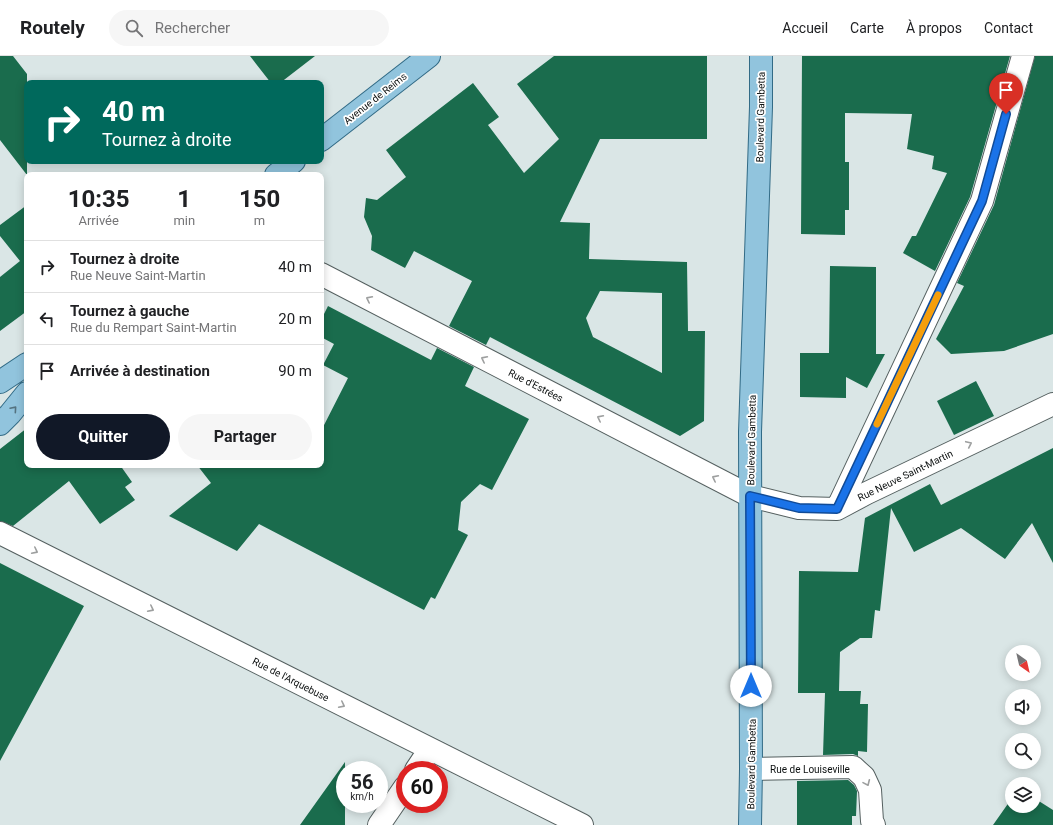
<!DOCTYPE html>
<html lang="fr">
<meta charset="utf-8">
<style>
:root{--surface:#fff;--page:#f6f6f6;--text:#202124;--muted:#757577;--line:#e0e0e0;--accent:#111827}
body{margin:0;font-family:Roboto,sans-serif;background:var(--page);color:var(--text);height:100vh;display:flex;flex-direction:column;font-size:15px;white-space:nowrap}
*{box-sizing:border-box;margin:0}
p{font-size:13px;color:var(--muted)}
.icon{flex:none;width:22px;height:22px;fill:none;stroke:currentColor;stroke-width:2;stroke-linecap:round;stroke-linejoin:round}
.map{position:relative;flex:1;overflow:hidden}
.panel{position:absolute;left:24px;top:116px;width:300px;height:296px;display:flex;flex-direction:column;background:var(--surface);border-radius:8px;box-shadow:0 2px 10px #0003}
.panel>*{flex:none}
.banner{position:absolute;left:24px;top:24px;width:300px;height:84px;border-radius:8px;box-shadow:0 2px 10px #0003;background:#00695c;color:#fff;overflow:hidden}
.needle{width:26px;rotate:146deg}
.fabs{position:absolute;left:1005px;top:589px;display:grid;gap:8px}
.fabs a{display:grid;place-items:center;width:36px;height:36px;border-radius:50%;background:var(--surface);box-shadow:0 2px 10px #0003;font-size:20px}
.speed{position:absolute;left:336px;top:705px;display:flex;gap:8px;font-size:20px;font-weight:700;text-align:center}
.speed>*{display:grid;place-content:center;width:52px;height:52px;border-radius:50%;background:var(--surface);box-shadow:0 2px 10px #0003;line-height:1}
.speed small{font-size:10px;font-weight:400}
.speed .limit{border:6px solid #d22;background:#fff;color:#111}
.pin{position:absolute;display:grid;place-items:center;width:34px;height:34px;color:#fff;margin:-41px -17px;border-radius:50% 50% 50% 0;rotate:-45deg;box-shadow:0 0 4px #0007}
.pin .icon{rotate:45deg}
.me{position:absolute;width:44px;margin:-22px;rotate:0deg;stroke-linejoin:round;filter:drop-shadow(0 0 3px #0008)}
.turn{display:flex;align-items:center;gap:14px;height:84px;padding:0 12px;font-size:18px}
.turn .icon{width:52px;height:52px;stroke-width:2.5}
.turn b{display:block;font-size:28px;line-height:34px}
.eta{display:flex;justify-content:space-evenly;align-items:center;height:68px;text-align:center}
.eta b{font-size:24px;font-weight:700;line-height:28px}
.cta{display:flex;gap:8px;margin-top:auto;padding:8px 12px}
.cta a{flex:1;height:46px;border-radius:24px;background:var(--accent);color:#fff;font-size:16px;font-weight:700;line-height:46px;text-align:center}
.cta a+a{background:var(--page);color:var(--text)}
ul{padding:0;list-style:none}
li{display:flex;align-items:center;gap:12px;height:52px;padding:0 12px;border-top:1px solid var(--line)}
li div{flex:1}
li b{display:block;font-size:15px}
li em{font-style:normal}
header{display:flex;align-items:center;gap:24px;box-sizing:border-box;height:56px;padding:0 20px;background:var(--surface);border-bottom:1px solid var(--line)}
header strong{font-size:19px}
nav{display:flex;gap:22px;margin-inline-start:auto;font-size:14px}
.search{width:280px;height:36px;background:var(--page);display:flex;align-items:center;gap:10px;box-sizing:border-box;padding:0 14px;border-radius:22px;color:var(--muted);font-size:15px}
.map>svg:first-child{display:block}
.building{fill:#1a6c4d;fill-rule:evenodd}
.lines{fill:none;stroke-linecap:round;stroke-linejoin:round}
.minor-casing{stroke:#556060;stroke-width:24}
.major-casing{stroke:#326b86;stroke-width:24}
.minor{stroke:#fff;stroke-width:22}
.major{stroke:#91c4dd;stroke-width:22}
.oneway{stroke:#9d9f9f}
.oneway2{stroke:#557380}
.route-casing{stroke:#114b97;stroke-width:10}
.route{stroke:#1a73e8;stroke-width:7}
.slow{stroke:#f59e0b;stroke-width:7}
.labels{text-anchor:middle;stroke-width:3.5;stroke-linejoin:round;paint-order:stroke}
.street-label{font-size:10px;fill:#0b0f0f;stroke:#fff}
</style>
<header>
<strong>Routely</strong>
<div class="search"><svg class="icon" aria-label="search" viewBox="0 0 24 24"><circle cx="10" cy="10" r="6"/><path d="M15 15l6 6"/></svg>Rechercher</div>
<nav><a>Accueil</a><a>Carte</a><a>À propos</a><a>Contact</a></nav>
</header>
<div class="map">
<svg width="1053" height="769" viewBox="0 0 1053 769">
<rect width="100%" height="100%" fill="#dae6e6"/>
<path class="building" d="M0 0H13L27 18V119L0 84Z
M250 0H315L280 27H271Z
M554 0H707V83H600L560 166 590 167 589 203 687 206 688 275H705L704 365 680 380 490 281 486 289 449 270 472 225 414 195 405 212 371 194 372 180 364 161 366 142 377 144 406 121 386 94 473 27 499 61 488 69 524 117 559 83 517 28ZM600 235 662 237V317L593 281 586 262Z
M802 0H1010L970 141 935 215 903 197 912 180H916L947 117 932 113 934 100 907 93 912 58 845 57V106H849V154H845V179L801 178Z
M1035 0H1053V278L1004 295 951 298 936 283 964 230 957 227 994 149Z
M27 149V255L0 275V221L20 205 0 180V169Z
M830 210 876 211V298H885L867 332 846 321V342L800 341V297H829Z
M328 250 431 304 437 292 474 311 465 330 529 363 492 434 480 428 461 446 458 474 468 479 435 543 431 541 424 554 259 468 237 495 169 460 211 427 197 409H321V375L348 322 323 309 334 288 321 281V264Z
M976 325 994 360 954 379 937 345Z
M27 372V409H120L132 426 125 431 135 444 100 468 69 425 13 470 0 465V393Z
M1053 392V507L1032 467 1005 503 961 472 914 496 891 452 880 555 875 554 872 582H860L840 596 839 635H861L860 648H868L867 696 858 695V700L853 698 823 699 825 637H798L799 515 858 516 865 462 930 428 941 449Z
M0 507 84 550 0 705Z
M345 706V769H300Z
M848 724 854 729 857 735 856 760H852V769H797V725Z
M1012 742V750H1034V742L1053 754V769H993Z"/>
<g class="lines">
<g class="minor-casing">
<path id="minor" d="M321 218 750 440 799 452 837 453 867 437 1053 348
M837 453 982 145 1023 0
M0 477 582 769
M751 713 853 711 864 721 870 734 872 765 874 769
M416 714 430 693
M379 769 405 731"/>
</g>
<g class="major-casing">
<path id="major" d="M321 84 429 0
M276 119 294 105
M0 326 27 308
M0 368 10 358 27 337
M750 769 751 713 750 376 761 51V0"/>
</g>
<use href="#minor" class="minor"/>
<use href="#major" class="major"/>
</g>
<defs><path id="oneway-chevron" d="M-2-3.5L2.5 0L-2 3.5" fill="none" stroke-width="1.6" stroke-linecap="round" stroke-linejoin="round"/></defs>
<g class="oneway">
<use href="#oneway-chevron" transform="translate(369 243) rotate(-153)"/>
<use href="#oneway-chevron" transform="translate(484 303) rotate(-153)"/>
<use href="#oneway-chevron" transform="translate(600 362) rotate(-153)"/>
<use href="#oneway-chevron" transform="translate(969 388) rotate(-25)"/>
<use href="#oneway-chevron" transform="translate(715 422) rotate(-153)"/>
<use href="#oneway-chevron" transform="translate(35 495) rotate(27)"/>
<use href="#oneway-chevron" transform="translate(151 553) rotate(27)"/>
<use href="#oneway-chevron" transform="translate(342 649) rotate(27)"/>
<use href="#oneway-chevron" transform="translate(867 727) rotate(66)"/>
</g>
<use class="oneway2" href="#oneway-chevron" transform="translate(14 353) rotate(-49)"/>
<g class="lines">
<g class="route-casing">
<path id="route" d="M751 630 750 440 799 452 837 453 982 145 1006 58"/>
</g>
<use href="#route" class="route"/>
<path class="slow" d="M877 368 938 239"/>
</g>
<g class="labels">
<g class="street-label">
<text transform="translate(375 42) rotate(-38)" y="4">Avenue de Reims</text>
<text transform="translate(760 61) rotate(-89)" y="4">Boulevard Gambetta</text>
<text transform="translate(536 329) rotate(27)" y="4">Rue d'Estrées</text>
<text transform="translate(751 384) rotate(-89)" y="4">Boulevard Gambetta</text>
<text transform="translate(905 419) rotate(-26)" y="4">Rue Neuve Saint-Martin</text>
<text transform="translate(291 623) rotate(27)" y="4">Rue de l'Arquebuse</text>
<text transform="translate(751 708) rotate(-89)" y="4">Boulevard Gambetta</text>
<text x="810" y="717">Rue de Louiseville</text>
</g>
</g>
</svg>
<div class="fabs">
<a><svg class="needle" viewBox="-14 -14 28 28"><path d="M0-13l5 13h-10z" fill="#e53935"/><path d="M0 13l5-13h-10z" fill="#757577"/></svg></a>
<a><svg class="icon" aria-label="sound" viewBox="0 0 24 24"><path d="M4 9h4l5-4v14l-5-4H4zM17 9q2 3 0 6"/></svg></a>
<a><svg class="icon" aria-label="search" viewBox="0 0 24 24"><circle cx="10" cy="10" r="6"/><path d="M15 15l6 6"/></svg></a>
<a><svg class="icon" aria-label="layers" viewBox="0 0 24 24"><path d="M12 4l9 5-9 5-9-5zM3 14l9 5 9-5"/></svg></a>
</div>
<div class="speed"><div>56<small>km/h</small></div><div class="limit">60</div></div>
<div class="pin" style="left:1006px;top:58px;background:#d93025"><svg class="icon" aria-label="arrive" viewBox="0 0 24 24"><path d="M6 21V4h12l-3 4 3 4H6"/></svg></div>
<svg class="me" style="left:751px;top:630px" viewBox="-20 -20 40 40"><circle r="19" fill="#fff"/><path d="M0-13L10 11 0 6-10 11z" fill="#1a73e8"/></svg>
<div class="banner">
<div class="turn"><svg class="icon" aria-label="right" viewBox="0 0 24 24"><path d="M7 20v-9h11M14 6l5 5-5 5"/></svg><div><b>40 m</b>Tournez à droite</div></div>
</div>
<section class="panel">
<div class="eta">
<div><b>10:35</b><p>Arrivée</p></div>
<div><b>1</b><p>min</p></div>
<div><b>150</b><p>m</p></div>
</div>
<ul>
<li><svg class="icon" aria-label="right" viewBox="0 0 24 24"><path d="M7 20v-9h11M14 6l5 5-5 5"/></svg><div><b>Tournez à droite</b><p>Rue Neuve Saint-Martin</p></div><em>40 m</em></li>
<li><svg class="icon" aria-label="left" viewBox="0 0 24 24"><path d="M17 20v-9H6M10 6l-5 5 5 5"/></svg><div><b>Tournez à gauche</b><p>Rue du Rempart Saint-Martin</p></div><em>20 m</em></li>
<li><svg class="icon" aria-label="arrive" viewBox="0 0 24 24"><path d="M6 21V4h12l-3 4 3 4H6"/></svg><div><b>Arrivée à destination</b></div><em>90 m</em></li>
</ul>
<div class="cta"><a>Quitter</a><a>Partager</a></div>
</section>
</div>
